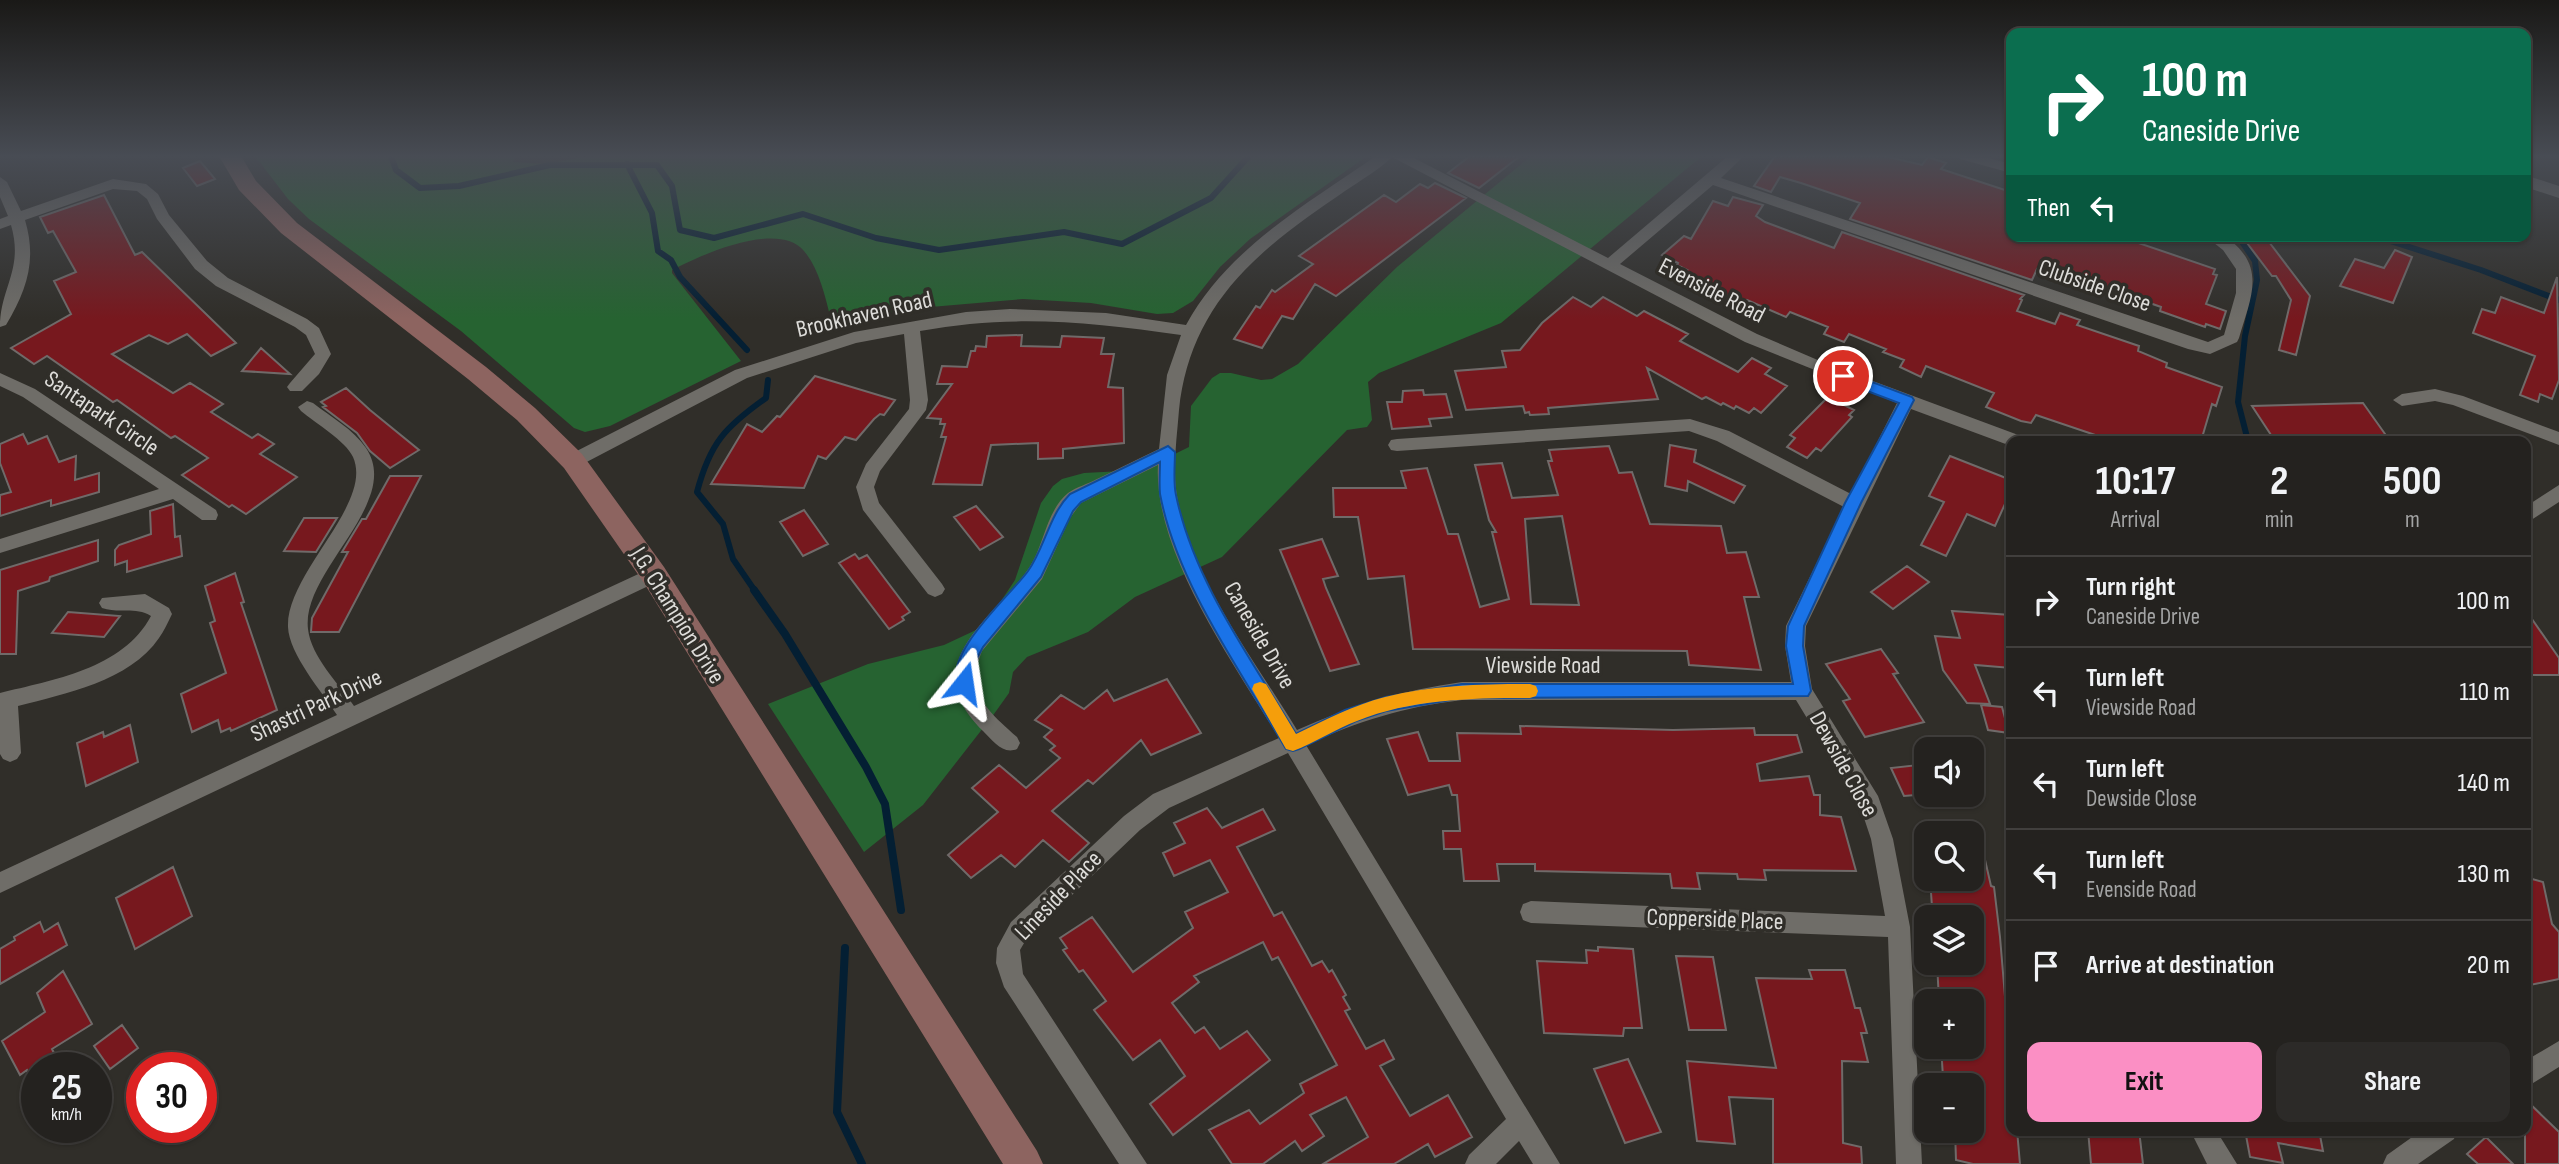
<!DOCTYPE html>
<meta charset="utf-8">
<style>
:root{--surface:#24221f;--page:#2c2a28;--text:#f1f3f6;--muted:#a3a4a4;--line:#413f3d;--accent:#fb8fc4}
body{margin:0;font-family:"Sofia Sans Condensed",sans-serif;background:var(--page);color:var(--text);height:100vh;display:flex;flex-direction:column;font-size:26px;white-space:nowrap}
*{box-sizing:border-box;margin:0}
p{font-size:23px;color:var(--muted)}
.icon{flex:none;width:38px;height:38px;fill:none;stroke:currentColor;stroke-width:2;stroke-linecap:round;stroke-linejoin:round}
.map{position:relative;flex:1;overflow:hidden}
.details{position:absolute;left:2006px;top:436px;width:525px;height:700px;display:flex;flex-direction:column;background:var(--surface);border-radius:14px;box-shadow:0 2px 5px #0004,0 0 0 2px var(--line)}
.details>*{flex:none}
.guide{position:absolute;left:2006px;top:28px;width:525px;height:214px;border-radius:14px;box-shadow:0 2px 5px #0004,0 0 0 2px var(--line);background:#0b6e4f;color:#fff;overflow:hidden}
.controls{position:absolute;left:1914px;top:737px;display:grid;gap:14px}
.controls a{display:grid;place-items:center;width:70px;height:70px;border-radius:14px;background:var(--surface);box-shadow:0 2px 5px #0004,0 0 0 2px var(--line);font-size:35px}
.speed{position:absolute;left:21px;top:1052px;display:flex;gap:14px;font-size:35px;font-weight:700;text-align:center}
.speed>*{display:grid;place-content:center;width:91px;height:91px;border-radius:50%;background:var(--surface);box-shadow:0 2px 5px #0004,0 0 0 2px var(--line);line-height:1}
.speed small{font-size:18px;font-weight:400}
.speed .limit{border:10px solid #d22;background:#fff;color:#111}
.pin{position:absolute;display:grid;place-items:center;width:60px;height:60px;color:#fff;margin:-30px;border:4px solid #fff;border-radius:50%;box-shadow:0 2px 7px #0007}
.me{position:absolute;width:77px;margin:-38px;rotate:15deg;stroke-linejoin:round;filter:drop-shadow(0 0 5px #0008)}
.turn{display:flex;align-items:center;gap:24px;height:147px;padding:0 21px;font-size:32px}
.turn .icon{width:91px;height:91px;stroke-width:2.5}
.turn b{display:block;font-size:49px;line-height:60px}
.then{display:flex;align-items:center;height:66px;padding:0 21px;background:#0003;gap:14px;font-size:26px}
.eta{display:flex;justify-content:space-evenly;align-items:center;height:119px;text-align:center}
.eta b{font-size:42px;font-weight:700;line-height:49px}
.button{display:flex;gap:14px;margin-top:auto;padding:14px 21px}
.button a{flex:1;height:80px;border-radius:14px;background:var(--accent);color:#111;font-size:28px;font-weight:700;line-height:80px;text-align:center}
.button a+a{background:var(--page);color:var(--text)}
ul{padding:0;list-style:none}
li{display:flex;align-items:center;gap:21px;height:91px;padding:0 21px;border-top:2px solid var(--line)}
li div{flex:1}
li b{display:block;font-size:26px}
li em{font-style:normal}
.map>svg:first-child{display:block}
.green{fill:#266331}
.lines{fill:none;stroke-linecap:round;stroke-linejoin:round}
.stream-far1{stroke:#041f33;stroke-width:6}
.stream{stroke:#041f33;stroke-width:8}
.building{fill:#77181e;stroke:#706a69;stroke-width:2;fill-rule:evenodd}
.minor{fill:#6f6d68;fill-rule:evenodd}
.tertiary{fill:#6f6d68;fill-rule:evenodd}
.secondary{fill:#8d6460;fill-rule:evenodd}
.route{fill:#1a73e8;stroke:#114b97;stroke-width:2}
.slow{fill:#f59e0b}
.labels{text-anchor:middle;stroke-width:7;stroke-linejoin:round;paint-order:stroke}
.street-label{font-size:24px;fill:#dddcd9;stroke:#302e29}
</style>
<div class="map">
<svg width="2559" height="1164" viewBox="0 0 2559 1164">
<rect width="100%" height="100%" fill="#302e29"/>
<path class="green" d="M255 156H516L513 162 547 164 583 157 624 156H1367L1250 239 1220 267 1193 301 1173 313 1157 314 1091 303 1023 299 919 308 851 322 830 316C825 295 818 267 804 251 778 220 701 255 672 270V273L741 361 610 426 585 432 574 428 461 331 309 219 288 199Z
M1531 156H1702L1501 323 1379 373 1368 382 1372 420 1367 427 1347 430 1222 557 1135 597 1088 632 1027 657 1013 672 1009 693 994 714 923 805 864 852 768 704 868 664 944 645 976 630 993 613 1015 580 1041 503 1053 486 1062 479 1084 473 1142 470 1189 447 1191 406 1212 378 1220 373H1231L1261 380 1272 379 1298 364 1397 267Z"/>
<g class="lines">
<path class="stream-far1" d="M391 156 396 170 420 188 459 186 550 165H657L672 186 680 230 714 238 803 214 876 238 939 250 1064 232 1122 244 1211 198 1249 156
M627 164 652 213 658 251 671 260 680 277 747 350
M2238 236 2255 261 2257 280 2245 336 2238 402 2248 441
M2375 236 2481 270 2559 300
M755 591 733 559 723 524 697 492C710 443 725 427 766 398L768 380"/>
<path class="stream" d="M754 590 785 634 866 767 885 804 901 910
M845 948 837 1112 862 1164"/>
</g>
<path class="building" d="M1470 156H1520L1479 188 1448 173Z
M1775 156H1884L1922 165 1928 157 1946 163 1941 169 2011 192V236H2118L2215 269 2213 274 2217 275 2206 304 2226 311 2220 329 2206 324 2205 327 2160 311 2161 307 2070 275 2068 278 2037 269 2032 280 1850 219 1860 203 1801 183 1780 177 1771 192 1754 186Z
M200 161 215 179 197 186 183 168Z
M1435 183 1466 198 1336 296 1315 284 1293 319 1282 316 1262 348 1234 339 1256 306 1260 308 1272 290 1275 292 1313 264 1299 256 1384 195 1396 202 1420 184 1428 188Z
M104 195 135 255 142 252 236 343 211 356 187 334 168 344 149 335 112 354 173 393 190 383 223 404 211 412 252 438 258 434 274 444 260 454 297 477 246 514 232 505 229 507 182 475 208 458 175 436 171 438 117 400 113 402 47 356 34 364 11 348 71 314 54 281 76 272 53 231 48 233 40 217Z
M1733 197 1763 205 1756 216 1765 222 1834 248 1842 232 2024 295 2020 299 2022 300 2017 311 2055 324 2060 313 2080 320 2077 325 2139 346 2138 351 2167 363 2166 367 2222 387 2216 406 2212 404 2201 441H2113L2036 415 2031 423 2021 421 1986 407 1994 393 1926 366 1921 377 1900 367 1904 360 1883 352 1886 349 1849 334 1844 342 1824 334 1828 327 1790 312 1786 317 1747 300 1744 303 1704 286 1683 273 1687 270 1677 265 1678 263 1662 255 1684 236 1691 239 1713 201 1728 206Z
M2266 238 2310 296 2296 355 2279 350 2291 300 2276 276H2272L2244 239Z
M2395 250 2412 257 2393 303 2340 286 2355 259 2384 268Z
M2557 277 2559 380 2552 399 2540 394 2538 402 2520 395 2535 356 2473 333 2482 309 2495 313 2501 297 2544 313Z
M1573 297 1591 307 1603 297 1637 316 1644 311 1688 334 1680 341 1738 372 1752 358 1771 368 1765 374 1787 386 1761 413 1754 408 1749 413 1736 406 1734 409 1723 403 1721 405 1706 397 1702 399 1647 368 1658 399 1548 408 1549 414 1530 415 1529 412 1525 413 1523 406 1466 410 1455 371 1506 367 1502 351 1520 350 1542 323Z
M1022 335 1021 346 1060 347 1062 336 1104 338 1101 354H1114L1108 387 1123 388 1124 443 1063 449V458L1038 459V443L991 445 982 485 933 484 946 437H941L945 424H940L941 419 927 418 952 384H937L942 366 967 367 971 351H975L976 346 986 347 987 336Z
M261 348 290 374 242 371Z
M815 376 895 400 884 415 880 414 874 419 856 440 845 437 826 459 818 456 804 488 711 484 747 424 762 432 777 416 780 417Z
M346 388 370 410 419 450 390 468 370 451 357 433 323 407 326 406 321 402Z
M1423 390 1424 395 1446 394 1452 417 1429 419 1431 426 1392 429 1387 402H1402L1403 391Z
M1828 397 1854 410 1849 415 1852 417 1821 451 1816 448 1807 458 1787 447 1795 438 1790 435Z
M2363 403 2390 441H2275L2252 406Z
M23 434 28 444 47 436 59 462 76 456 75 480 99 473V492L51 506V500L0 516V495L11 492 0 463V444Z
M1670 445 1696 450 1694 462 1745 486 1734 503 1688 481 1687 491 1665 486Z
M1609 446 1619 473 1632 472 1650 524 1721 526 1727 553 1746 552 1759 597H1744L1761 670 1689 665 1687 651 1413 649 1404 576 1368 579 1358 517H1334L1333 488H1406L1401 471 1427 468 1448 534H1458L1480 607 1509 599 1492 532H1496L1489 520 1475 465 1502 463 1512 498 1558 495 1548 461H1552L1549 450ZM1562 516 1579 605 1531 604 1525 519Z
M1950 456 2011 480V506L2005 504 1995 526 1967 514 1946 556 1921 545 1944 502 1929 496Z
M390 476H421L339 632H311L312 618 348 552H342L362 519H366Z
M173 504 175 537 180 536 182 556 127 572V561L115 565V550L119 545 151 534 150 511Z
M976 506 1003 537 980 550 954 517Z
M804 510 828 544 803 556 780 522Z
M304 518H337L316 552 284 551Z
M1322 539 1338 576 1323 579 1326 588 1359 664 1330 671 1280 550Z
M98 540V561L50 577 49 581 18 591 16 654H0V570Z
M855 554 859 559 867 555 910 612 902 617 904 620 889 629 839 563Z
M1907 566 1929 582 1893 609 1871 592Z
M235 573 244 602 241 603 277 710 231 731 230 728 221 732 218 720 192 732 181 694 226 673 210 623 215 621 205 586Z
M2525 609 2559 658V675H2525Z
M1952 611 2011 615V668L1975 665 1990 704 1967 703 1943 670 1935 636 1960 638Z
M68 612 120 616 104 637 52 633Z
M1881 649 1898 673 1893 674 1924 722 1865 737 1843 701 1850 699 1826 664Z
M1167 679 1201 733 1151 755 1141 740 1093 784 1088 780 1052 811 1089 843 1069 862 1043 840 1015 867 1001 855 971 878 948 855 998 812 972 788 999 765 1026 788 1060 758 1050 750 1055 746 1044 737 1052 730 1035 720 1061 695 1084 709 1107 690 1114 701Z
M1981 705 2002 707 2009 733 1988 730Z
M130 725 138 762 86 786 77 743 103 732 104 737Z
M1520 726 1673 730 1754 728 1755 735H1797L1802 752 1757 764 1760 781 1809 776 1814 795H1820V815L1841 817 1856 871 1764 870 1766 880 1738 879 1737 874 1697 873 1700 889 1672 888 1670 874 1535 871V864H1497L1499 881H1464L1461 849H1444L1443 831H1460L1457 795H1452L1449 785 1408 795 1387 739 1418 732 1429 761H1460L1457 733 1521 734Z
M1927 764V794L1904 796 1891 768Z
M1207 808 1222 828 1263 809 1275 830 1237 847 1274 916 1282 912 1312 966 1322 961 1329 972 1332 970 1346 995 1343 997 1350 1009 1345 1011 1366 1049 1384 1040 1394 1059 1380 1066 1410 1116 1448 1095 1472 1137 1435 1157 1428 1144 1394 1164H1323L1368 1137 1346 1097 1310 1115 1324 1136 1302 1151 1295 1141 1263 1164H1232L1209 1130 1249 1110 1260 1124 1304 1093 1300 1084 1337 1065 1278 957 1272 960 1263 942 1194 976 1199 982 1172 1003 1195 1033 1204 1027 1220 1049 1247 1031 1270 1060 1173 1135 1150 1104 1185 1076 1160 1040 1133 1060 1094 1010 1106 1001 1083 970 1079 972 1063 950 1067 948 1060 938 1092 917 1133 972 1193 928 1185 912 1228 892 1210 860 1174 876 1163 853 1185 843 1174 823Z
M1980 838 1991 886 1994 887 2000 937 2011 1068V1130H2017L2020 1164H1973L1956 1160 1955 1130H1972V1082L1943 1077 1941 1046H1972V1001H1939L1937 962H1972V914L1932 907 1930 878 1972 883V839Z
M173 867 192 916 135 949 116 898Z
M2525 877 2543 882 2552 924 2559 932V979L2525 986Z
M40 922 44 932 58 923 67 945 0 984V949L15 940 14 937Z
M1598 947 1633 949 1642 1028H1624L1623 1036 1544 1033 1537 961 1587 963 1586 950 1598 951Z
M1676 956 1713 957 1726 1030H1689Z
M1809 970H1845L1855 1008H1860L1867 1033H1861L1868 1062 1842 1061 1843 1143 1861 1147 1862 1164H1773V1099L1729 1097 1735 1144 1697 1141 1687 1061 1776 1068 1756 978 1812 979Z
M63 971 92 1024 52 1049 57 1059 44 1068H37V1073L31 1077 27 1070 20 1075 2 1041 45 1012 37 993Z
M122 1025 138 1048 110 1069 94 1046Z
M1628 1059 1661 1132 1625 1143 1594 1069Z
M2525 1099 2559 1132V1164H2525Z
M2088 1130H2139L2143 1164H2091Z
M2245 1130H2319L2323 1151 2278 1143 2283 1163 2250 1157Z
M2486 1137 2513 1164H2478L2467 1154Z"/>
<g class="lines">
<path class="minor" d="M1376 156H1410L1608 258 1728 156H1744L1721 178 2208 342 2224 335 2236 293V269L2223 250 2205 236H2224C2268 265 2251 297 2239 338L2237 342 2210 354 2188 349 1713 185 1620 264 1757 334 1827 364 2021 436 2024 441H2011V446L1911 409 1806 626 1805 646 1812 689 1878 796 1893 839 1910 927 1922 1164H1896L1888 937 1531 923 1523 920 1520 912 1523 904 1531 901 1885 916 1871 839 1860 806 1796 700H1462C1403 707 1359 721 1306 745L1560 1164H1533L1519 1141 1496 1164H1465L1469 1155 1506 1119 1288 753 1169 808 1140 830 1027 938 1020 950 1023 974 1147 1164H1119L1004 987 996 963 997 948 1011 922 1124 816 1153 794 1279 738C1235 665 1153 552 1158 465L1081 503 1070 518 1042 579 982 651C965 693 988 711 1017 737L1020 743 1017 749C1003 755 993 741 983 731 914 663 992 621 1029 568 1044 546 1046 511 1068 493 1076 487 1088 484 1097 479 1118 469 1138 459 1159 449L1167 375 1181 335C1089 322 1012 314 920 331L928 400 926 410 880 471 874 487 879 503 942 584 945 589 942 594 935 597 928 594 863 510 856 487 866 464 909 409 910 400 904 334 856 343 747 378 579 466H567L564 461 567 456 735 370 854 332 966 312 1010 309 1106 313 1186 325C1228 248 1307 204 1376 156ZM1392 157 1745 342 1897 403 1851 494 1729 431 1690 419 1397 439 1391 440 1388 445 1391 450 1397 451 1689 431 1717 441 1844 507 1786 626 1785 646 1791 682H1462C1403 690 1350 706 1297 730 1254 659 1187 573 1176 489 1173 464 1177 436 1179 410 1185 351 1210 303 1253 262 1281 235 1313 213 1345 191 1361 180 1379 170 1392 157Z
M1958 156H1981L2011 164V173L1960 159Z
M0 177 7 182 21 211 113 179 146 184 158 194 169 215 207 261 228 278 307 319 319 328 331 354 319 374 302 391H290L287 387 290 383 315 354 306 335 295 327 216 286 195 269 157 219 147 199 137 191 113 189 25 220C37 260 27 290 6 325L0 327C0 287 24 270 11 225L0 229V219L8 216 0 197Z
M0 373 35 389 216 510 218 515 216 520H202L173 499 0 553V539L159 489 23 397 0 386Z
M2435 389 2463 396 2559 432V445L2453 405 2435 401 2402 406 2393 400 2402 394Z
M307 401 313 403C331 417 353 429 366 448 403 503 301 571 308 629 311 657 339 684 354 706L647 570 654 567 661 570 664 575 661 580 0 893V872L337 715C322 692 289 654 288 627 286 573 374 504 353 457 346 441 315 423 301 411L298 407Z
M2559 485V502L2525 524V507Z
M145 594 169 608 172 614C168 622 164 631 159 638 130 681 64 694 18 706L21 753 17 759 10 762 3 759 0 754V693C52 680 123 669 151 616 135 606 119 614 102 608L99 603 102 598Z
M2559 1041V1067L2525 1088V1061Z
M2190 1130H2216L2237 1164H2207Z
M2422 1130H2457L2454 1139 2418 1164H2383L2387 1155Z"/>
<path class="tertiary" d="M2525 175 2559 186V198L2525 187Z"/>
<path class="secondary" d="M219 156H241L256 181 297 223 486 367 535 408 582 454 664 567 1037 1151 1043 1164H1003L644 583 564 468 517 420 468 379 281 233 239 190Z"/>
</g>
<linearGradient id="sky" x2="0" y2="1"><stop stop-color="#1a1917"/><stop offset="0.49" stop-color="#484c54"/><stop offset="1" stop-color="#484c54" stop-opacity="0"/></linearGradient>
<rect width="2559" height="319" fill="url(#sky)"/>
<path class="route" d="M1843 371 1912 397 1914 400 1861 503 1804 626 1803 646 1811 691 1808 696 1462 698 1386 711 1356 721 1299 749 1293 751 1286 749C1241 671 1177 584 1160 494 1159 484 1160 472 1160 462L1081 502 1073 511 1041 577 983 647 974 664 970 688H958C942 654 1010 596 1028 571 1045 547 1049 515 1070 494L1168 446 1175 452C1175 465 1173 481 1176 495 1194 582 1251 658 1296 734L1345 710 1386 697 1462 684H1793L1786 646 1788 626 1845 503 1899 403 1838 380V373Z"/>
<path class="slow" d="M1260 682 1266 684 1296 734C1325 720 1354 705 1385 697 1433 685 1481 684 1530 684L1536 686 1538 691 1536 696 1530 698C1472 698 1411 699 1357 721 1335 729 1315 743 1293 751L1286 749 1252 689 1254 684Z"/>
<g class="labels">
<g class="street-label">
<text transform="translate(2095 285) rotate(19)" y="8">Clubside Close</text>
<text transform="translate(1712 290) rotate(27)" y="8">Evenside Road</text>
<text transform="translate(864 314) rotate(-13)" y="8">Brookhaven Road</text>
<text transform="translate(102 413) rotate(34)" y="8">Santapark Circle</text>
<text transform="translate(678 615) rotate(58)" y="8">J.G. Champion Drive</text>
<text transform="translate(1260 635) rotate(60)" y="8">Caneside Drive</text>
<text x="1543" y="673">Viewside Road</text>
<text transform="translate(316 705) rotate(-25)" y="8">Shastri Park Drive</text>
<text transform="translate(1844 764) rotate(61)" y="8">Dewside Close</text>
<text transform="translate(1058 895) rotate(-46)" y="8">Lineside Place</text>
<text transform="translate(1715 919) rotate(2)" y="8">Copperside Place</text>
</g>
</g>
</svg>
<div class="controls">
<a><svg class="icon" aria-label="sound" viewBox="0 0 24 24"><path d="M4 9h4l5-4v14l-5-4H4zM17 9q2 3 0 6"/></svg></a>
<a><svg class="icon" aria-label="search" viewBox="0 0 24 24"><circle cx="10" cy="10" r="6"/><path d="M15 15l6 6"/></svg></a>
<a><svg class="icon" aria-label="layers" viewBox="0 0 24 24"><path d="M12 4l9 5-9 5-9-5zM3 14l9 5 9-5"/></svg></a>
<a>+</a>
<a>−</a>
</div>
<div class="speed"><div>25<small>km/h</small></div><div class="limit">30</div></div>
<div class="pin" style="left:1843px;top:376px;background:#d93025"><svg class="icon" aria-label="arrive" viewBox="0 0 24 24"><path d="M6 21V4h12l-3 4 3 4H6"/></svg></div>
<svg class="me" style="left:964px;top:683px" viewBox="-20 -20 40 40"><path d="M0-17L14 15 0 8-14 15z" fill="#1a73e8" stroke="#fff" stroke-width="4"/></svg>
<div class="guide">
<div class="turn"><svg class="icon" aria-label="right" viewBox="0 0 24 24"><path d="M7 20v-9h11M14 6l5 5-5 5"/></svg><div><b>100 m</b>Caneside Drive</div></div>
<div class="then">Then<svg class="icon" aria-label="left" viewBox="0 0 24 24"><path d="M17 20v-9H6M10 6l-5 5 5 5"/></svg></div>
</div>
<section class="details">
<div class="eta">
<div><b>10:17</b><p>Arrival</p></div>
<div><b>2</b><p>min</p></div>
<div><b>500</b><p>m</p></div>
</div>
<ul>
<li><svg class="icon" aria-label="right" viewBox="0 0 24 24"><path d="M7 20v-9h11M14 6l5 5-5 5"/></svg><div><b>Turn right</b><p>Caneside Drive</p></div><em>100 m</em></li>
<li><svg class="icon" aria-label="left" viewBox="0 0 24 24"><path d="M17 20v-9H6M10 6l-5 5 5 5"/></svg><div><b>Turn left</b><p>Viewside Road</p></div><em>110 m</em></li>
<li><svg class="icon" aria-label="left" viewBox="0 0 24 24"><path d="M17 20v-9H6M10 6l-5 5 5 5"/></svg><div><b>Turn left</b><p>Dewside Close</p></div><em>140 m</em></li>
<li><svg class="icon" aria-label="left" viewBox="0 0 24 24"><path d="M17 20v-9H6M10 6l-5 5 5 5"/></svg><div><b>Turn left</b><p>Evenside Road</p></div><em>130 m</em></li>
<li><svg class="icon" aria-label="arrive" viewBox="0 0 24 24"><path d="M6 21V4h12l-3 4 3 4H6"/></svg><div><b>Arrive at destination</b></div><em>20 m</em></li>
</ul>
<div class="button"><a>Exit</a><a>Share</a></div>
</section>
</div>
